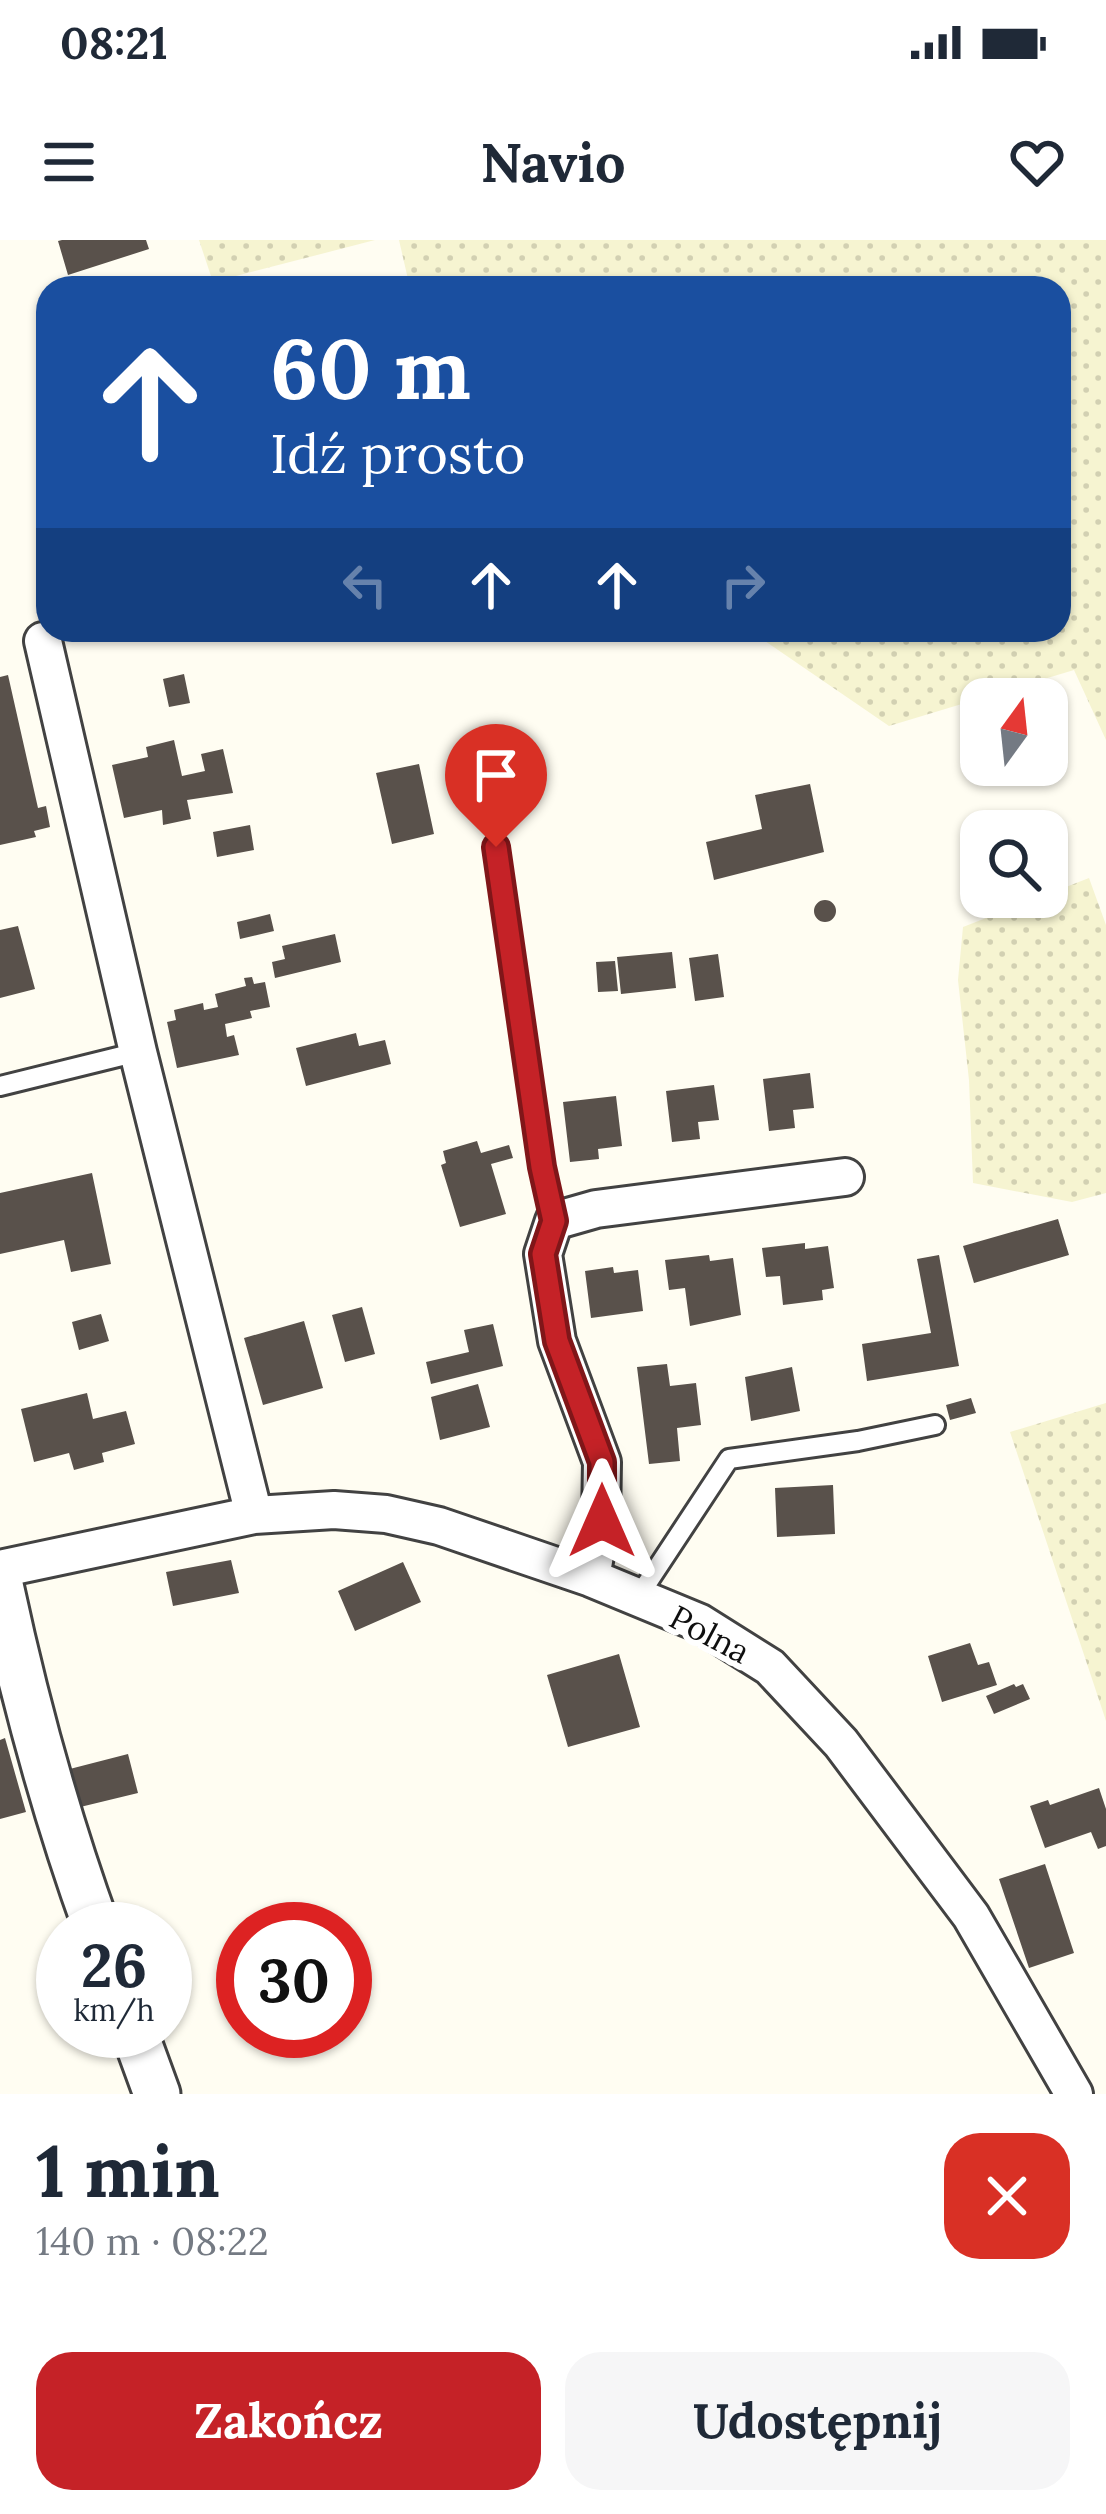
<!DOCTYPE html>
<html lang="pl">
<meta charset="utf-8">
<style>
:root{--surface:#fff;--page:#f6f6f7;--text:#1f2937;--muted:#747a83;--accent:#c52227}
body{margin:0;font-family:Lora,serif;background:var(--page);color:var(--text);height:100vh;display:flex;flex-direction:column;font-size:45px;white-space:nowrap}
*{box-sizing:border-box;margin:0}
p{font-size:39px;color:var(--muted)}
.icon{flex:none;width:66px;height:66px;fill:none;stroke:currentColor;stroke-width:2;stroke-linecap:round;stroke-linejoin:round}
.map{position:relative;height:1854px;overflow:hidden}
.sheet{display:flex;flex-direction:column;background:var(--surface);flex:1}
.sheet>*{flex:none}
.banner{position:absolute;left:36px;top:36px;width:1035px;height:366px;border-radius:36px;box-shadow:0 3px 9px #0004;background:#1a4fa0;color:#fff;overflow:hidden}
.needle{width:78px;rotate:15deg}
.tools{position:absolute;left:960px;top:438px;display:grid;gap:24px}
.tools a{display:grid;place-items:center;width:108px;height:108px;border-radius:24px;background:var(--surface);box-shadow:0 3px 9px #0004;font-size:60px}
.speed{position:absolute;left:36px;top:1662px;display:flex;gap:24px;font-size:60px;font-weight:700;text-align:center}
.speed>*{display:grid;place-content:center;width:156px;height:156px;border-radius:50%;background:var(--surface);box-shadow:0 3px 9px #0004;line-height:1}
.speed small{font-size:30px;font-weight:400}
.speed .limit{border:18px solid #d22;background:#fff;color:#111}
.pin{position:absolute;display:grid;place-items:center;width:102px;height:102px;color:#fff;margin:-123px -51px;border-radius:50% 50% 50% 0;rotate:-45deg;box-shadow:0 0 12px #0007}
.pin .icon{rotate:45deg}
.me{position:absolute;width:132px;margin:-66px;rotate:0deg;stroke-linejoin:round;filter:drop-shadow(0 0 9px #0008)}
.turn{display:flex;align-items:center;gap:42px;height:252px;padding:0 36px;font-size:54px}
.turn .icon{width:156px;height:156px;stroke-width:2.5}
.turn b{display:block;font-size:84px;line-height:102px}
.lanes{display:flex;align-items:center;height:114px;padding:0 36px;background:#0003;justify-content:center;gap:60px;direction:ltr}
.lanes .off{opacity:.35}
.round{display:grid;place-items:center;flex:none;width:126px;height:126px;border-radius:36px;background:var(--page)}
.summary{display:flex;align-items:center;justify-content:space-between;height:204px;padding:0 36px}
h1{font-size:72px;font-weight:800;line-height:90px}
.button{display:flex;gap:24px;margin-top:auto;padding:24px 36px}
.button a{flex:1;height:138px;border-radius:36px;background:var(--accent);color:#fff;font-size:48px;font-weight:800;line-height:138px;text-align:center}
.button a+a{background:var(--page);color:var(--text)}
.status{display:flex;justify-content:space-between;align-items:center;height:84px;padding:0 60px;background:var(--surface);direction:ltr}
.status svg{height:33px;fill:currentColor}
header{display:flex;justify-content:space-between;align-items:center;height:156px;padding:0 36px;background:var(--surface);font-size:54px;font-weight:800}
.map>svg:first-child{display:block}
.farmland{fill:url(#farmland-dots)}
.building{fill:#59514b}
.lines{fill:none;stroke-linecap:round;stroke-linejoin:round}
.service-casing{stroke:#424242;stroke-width:24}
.minor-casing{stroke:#424242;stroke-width:42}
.tertiary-casing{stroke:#424242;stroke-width:51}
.service{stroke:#fff;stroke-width:18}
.minor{stroke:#fff;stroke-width:36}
.tertiary{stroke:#fff;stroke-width:45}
.route-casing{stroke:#801619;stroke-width:30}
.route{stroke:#c52227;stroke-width:21}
.labels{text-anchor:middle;stroke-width:12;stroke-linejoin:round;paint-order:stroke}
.street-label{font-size:33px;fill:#0f0f0f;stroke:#fff}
</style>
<div class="status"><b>08:21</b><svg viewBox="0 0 49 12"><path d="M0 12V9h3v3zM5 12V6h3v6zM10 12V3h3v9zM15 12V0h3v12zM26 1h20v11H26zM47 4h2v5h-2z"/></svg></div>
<header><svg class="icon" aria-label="menu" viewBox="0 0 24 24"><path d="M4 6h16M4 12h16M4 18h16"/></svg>Navio<svg class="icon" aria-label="heart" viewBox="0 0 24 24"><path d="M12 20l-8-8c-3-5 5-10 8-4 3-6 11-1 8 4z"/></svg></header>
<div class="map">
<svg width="1106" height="1854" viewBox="0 0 1106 1854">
<defs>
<pattern id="farmland-dots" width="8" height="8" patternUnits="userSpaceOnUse" patternTransform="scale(3)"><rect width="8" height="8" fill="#f6f4d1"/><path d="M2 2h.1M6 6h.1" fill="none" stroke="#d2d0b2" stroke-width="1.8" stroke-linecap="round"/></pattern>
</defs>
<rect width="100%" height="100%" fill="#fffdf2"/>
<path class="farmland" d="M199 0H375L213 42Z
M399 0H1106V500L1074 430 889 486 749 390H1059V48H410Z
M1089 638 1106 685V953L1072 962 973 943 969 840 958 740 963 687Z
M1106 1163V1481L1010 1192Z"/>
<path class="building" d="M62 0H146L149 9 68 35 58 1Z
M184 434 190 463 169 467 163 439Z
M8 435 38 568 46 566 50 587 34 591 36 597 0 605V437Z
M174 500 182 536 205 531 201 514 223 509 233 553 187 560 191 579 163 585 162 570 124 578 112 525 148 517 146 507Z
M419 524 434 594 392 604 376 533Z
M810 544 824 612 714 640 706 602 762 589 755 555Z
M250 585 254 610 217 617 213 592Z
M814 671a11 11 0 1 1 22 0a11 11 0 1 1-22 0Z
M270 674 274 691 240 699 237 682Z
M18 686 35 749 0 758V690Z
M335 694 341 722 275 738 272 722 285 719 282 706Z
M672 712 676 748 621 754 617 717Z
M718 714 724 757 695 761 689 718Z
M615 721 618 751 598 752 596 722Z
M252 737 254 744 265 742 270 767 250 771 252 778 225 784 227 797 234 795 239 815 177 828 167 782 176 780 174 770 203 763 204 770 218 767 215 754 246 746 244 738Z
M356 793 359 806 385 800 391 824 306 846 296 808Z
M810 833 814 868 793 870 795 888 769 891 763 839Z
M714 845 719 880 698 882 700 899 672 902 666 851Z
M616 856 622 906 598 909 599 919 570 922 563 862Z
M477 901 481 913 509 905 513 918 491 924 506 974 460 987 441 925 446 923 443 911Z
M92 933 111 1024 71 1032 64 1000 0 1014V953Z
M1058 979 1069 1015 974 1043 963 1006Z
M805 1003V1009L828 1006 834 1048 822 1050 823 1060 783 1065 780 1036 766 1037 762 1008Z
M709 1015 710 1021 733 1018 741 1075 690 1086 685 1048 669 1050 665 1020Z
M939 1015 959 1126 867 1141 862 1104 931 1093 917 1019Z
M613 1027 614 1033 638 1030 643 1071 591 1078 585 1031Z
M362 1067 375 1114 345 1122 332 1075Z
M101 1074 109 1101 79 1110 72 1082Z
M304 1081 323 1148 263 1165 244 1098Z
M493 1084 503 1126 431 1144 426 1122 469 1112 464 1090Z
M667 1124 670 1146 696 1143 701 1185 677 1188 680 1221 649 1224 637 1127Z
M792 1127 800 1171 751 1181 745 1137Z
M478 1144 490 1187 440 1200 431 1157Z
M87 1153 93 1179 126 1171 135 1204 102 1213 104 1222 74 1230 69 1213 34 1222 21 1169Z
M971 1158 976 1173 950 1180 946 1165Z
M833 1245 835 1294 777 1297 775 1248Z
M231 1320 239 1353 173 1366 166 1332Z
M403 1322 421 1362 355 1391 338 1351Z
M970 1403 978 1425 989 1422 997 1445 942 1462 928 1416Z
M619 1414 640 1487 568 1507 547 1435Z
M1014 1444 1016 1447 1023 1444 1030 1459 994 1474 986 1456Z
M5 1498 26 1572 0 1579V1500Z
M128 1514 138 1553 72 1569 62 1531Z
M1099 1548 1106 1569V1606L1098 1609 1091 1592 1045 1608 1030 1566 1048 1560 1050 1565Z
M1045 1624 1074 1713 1029 1728 999 1639Z"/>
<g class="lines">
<g class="service-casing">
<path id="service" d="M497 607 542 927 554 981
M0 846 138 812
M638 1357 729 1219 858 1201 935 1185"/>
</g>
<g class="minor-casing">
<path id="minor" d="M43 401 138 812 254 1275
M0 1329 254 1275 334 1270 386 1274 439 1286 591 1338 700 1383 770 1427 841 1503 971 1676 1074 1854
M591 1338 601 1281 602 1222 557 1101 543 1014 554 981 596 969 845 937"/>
</g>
<g class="tertiary-casing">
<path id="tertiary" d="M0 1345C25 1462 56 1576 97 1689
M134 1791 157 1854"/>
</g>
<use href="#service" class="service"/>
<use href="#minor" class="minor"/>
<use href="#tertiary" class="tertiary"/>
</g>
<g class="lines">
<g class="route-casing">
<path id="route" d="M496 607 542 927 554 981 543 1014 557 1101 602 1222V1281"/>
</g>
<use href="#route" class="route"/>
</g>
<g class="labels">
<g class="street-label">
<text transform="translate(710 1394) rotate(28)" y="12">Polna</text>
</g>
</g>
</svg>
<div class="tools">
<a><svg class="needle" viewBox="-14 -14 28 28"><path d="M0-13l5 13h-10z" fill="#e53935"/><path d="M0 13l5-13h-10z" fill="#747a83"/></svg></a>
<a><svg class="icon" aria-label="search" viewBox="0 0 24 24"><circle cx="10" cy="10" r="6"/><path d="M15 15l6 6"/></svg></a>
</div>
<div class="speed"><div>26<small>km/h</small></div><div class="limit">30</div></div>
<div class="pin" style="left:496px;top:607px;background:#d93025"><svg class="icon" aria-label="arrive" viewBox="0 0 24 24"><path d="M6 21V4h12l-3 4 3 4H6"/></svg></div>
<svg class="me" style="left:602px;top:1281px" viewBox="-20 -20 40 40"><path d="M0-17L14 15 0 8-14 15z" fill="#c52227" stroke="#fff" stroke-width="4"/></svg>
<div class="banner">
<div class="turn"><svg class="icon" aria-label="ahead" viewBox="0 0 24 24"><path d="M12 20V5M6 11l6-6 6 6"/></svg><div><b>60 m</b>Idź prosto</div></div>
<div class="lanes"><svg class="icon off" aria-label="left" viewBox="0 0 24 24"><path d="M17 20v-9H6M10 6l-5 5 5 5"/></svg><svg class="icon" aria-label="ahead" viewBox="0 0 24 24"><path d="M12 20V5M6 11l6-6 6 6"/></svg><svg class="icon" aria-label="ahead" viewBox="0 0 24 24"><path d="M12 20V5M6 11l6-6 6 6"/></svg><svg class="icon off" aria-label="right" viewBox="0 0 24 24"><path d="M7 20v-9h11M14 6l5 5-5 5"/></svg></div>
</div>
</div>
<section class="sheet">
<div class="summary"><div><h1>1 min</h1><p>140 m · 08:22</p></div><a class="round" style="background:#d93025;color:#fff"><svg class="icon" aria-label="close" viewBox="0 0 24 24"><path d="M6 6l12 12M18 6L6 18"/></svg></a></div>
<div class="button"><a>Zakończ</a><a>Udostępnij</a></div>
</section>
